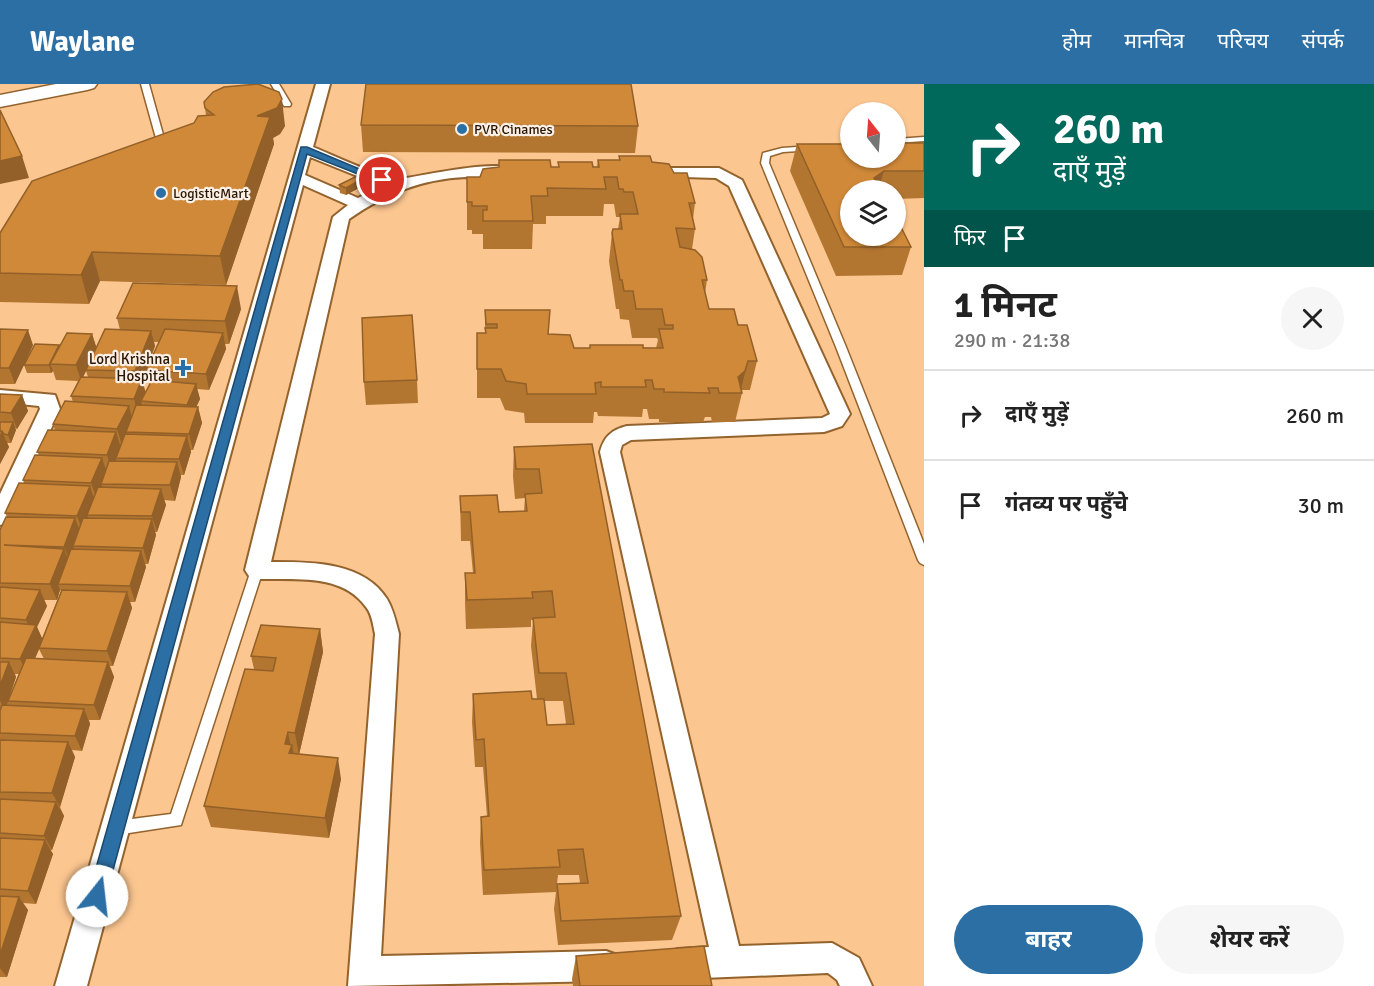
<!DOCTYPE html>
<html lang="hi">
<meta charset="utf-8">
<style>
:root{--surface:#fff;--page:#f6f6f6;--text:#222;--muted:#767676;--line:#e0e0e0;--accent:#2b6fa4}
body{margin:0;font-family:Signika,"Noto Sans Devanagari",sans-serif;background:var(--page);color:var(--text);height:100vh;display:flex;flex-direction:column;font-size:22px;white-space:nowrap}
*{box-sizing:border-box;margin:0}
p{font-size:20px;color:var(--muted)}
.icon{flex:none;width:33px;height:33px;fill:none;stroke:currentColor;stroke-width:2;stroke-linecap:round;stroke-linejoin:round}
.map{position:relative;flex:1;overflow:hidden}
.panel{display:flex;flex-direction:column;background:var(--surface);width:450px}
.panel>*{flex:none}
.guide{background:#00695c;color:#fff;overflow:hidden}
.needle{width:39px;rotate:343deg}
.buttons{position:absolute;left:840px;top:18px;display:grid;gap:12px}
.buttons a{display:grid;place-items:center;width:66px;height:66px;border-radius:50%;background:var(--surface);box-shadow:0 2px 4px #0004;font-size:30px}
.pin{position:absolute;display:grid;place-items:center;width:51px;height:51px;color:#fff;margin:-26px;border:3px solid #fff;border-radius:50%;box-shadow:0 2px 6px #0007}
.me{position:absolute;width:66px;margin:-33px;rotate:16deg;stroke-linejoin:round;filter:drop-shadow(0 0 4px #0008)}
.turn{display:flex;align-items:center;gap:21px;height:126px;padding:0 30px;font-size:27px}
.turn .icon{width:78px;height:78px;stroke-width:2.5}
.turn b{display:block;font-size:42px;line-height:51px}
.then{display:flex;align-items:center;height:57px;padding:0 30px;background:#0003;gap:12px;font-size:22px}
.round{display:grid;place-items:center;flex:none;width:63px;height:63px;border-radius:32px;background:var(--page)}
.summary{display:flex;align-items:center;justify-content:space-between;height:102px;padding:0 30px}
h1{font-size:36px;font-weight:700;line-height:45px}
.action{display:flex;gap:12px;margin-top:auto;padding:12px 30px}
.action a{flex:1;height:69px;border-radius:36px;background:var(--accent);color:#fff;font-size:24px;font-weight:700;line-height:69px;text-align:center}
.action a+a{background:var(--page);color:var(--text)}
ul{padding:0;list-style:none}
li{display:flex;align-items:center;gap:18px;height:90px;padding:0 30px;border-top:2px solid var(--line)}
li div{flex:1}
li b{display:block;font-size:22px}
li em{font-style:normal}
header{display:flex;align-items:center;gap:36px;box-sizing:border-box;height:84px;padding:0 30px;background:var(--accent);color:#fff}
header strong{font-size:28px}
nav{display:flex;gap:33px;margin-inline-start:auto;font-size:21px}
main{display:flex;flex:1;min-height:0}
.map>svg:first-child{display:block}
.lines{fill:none;stroke-linecap:round;stroke-linejoin:round}
.lane-casing{stroke:#93632e;stroke-width:3}
.street-casing{stroke:#93632e;stroke-width:4}
.secondary-casing{stroke:#93632e;stroke-width:3}
.lane{fill:#fff;fill-rule:evenodd}
.street{fill:#fff;fill-rule:evenodd}
.secondary{fill:#fff;fill-rule:evenodd}
.wall{fill:#b37631;fill-rule:evenodd}
.shaded-wall{fill:#926028}
.building{fill:#d08939;stroke:#926028;stroke-width:1.5}
.route{fill:#2b6fa4;stroke:#1c486b;stroke-width:1.5}
.poi-dot{fill:#2b6fa4;stroke:#fcf0e6;stroke-width:2}
.labels{text-anchor:middle;stroke-width:4.5;stroke-linejoin:round;paint-order:stroke}
.far-poi-label{font-size:14px;fill:#2a1602;stroke:#fcf0e6;text-anchor:start}
.poi-label{font-size:15px;fill:#2a1602;stroke:#fcf0e6;text-anchor:end}
</style>
<header>
<strong>Waylane</strong>
<nav><a>होम</a><a>मानचित्र</a><a>परिचय</a><a>संपर्क</a></nav>
</header>
<main>
<div class="map">
<svg width="924" height="902" viewBox="0 0 924 902">
<rect width="100%" height="100%" fill="#fcc690"/>
<g class="lines">
<g class="lane-casing">
<path id="lane" d="M141 0H149L167 65 166 67 159 65Z
M271 0H279L291 20 290 22H284Z
M924 53V57L896 59V55Z
M811 62H814V66L783 68 770 72 769 79 846 263 924 460V481L920 479 918 476 836 263 761 79 763 69 782 64Z
M257 481 261 483 263 486 181 741 116 751 111 749 109 744 111 739 116 737 171 730 251 486 253 483Z"/>
</g>
<g class="street-casing">
<path id="street" d="M316 0H330L313 63C328 69 388 97 399 95 419 93 506 72 520 88 513 96 478 93 466 93 421 95 385 110 349 135L271 478C310 478 363 477 387 515 393 525 396 538 399 550L381 872 606 867 617 871 621 882 617 893 606 897 348 902 375 550C373 541 372 530 366 523 342 489 294 496 257 495L249 492 245 486 333 133 348 121 303 101 87 902H55ZM310 73 382 102 358 114 305 91Z
M656 84H719L742 96 850 330 842 342 824 348 631 356 622 361 620 368 739 862 832 859 859 874 872 902H840L837 896 828 889 678 895 667 891 663 880 667 869 678 865 709 863 600 368C604 353 611 346 627 342L822 334 830 330 729 102 716 94 650 92 648 89Z
M0 306 55 311 60 325 11 433 8 439 0 441V410L40 325 39 322 0 318Z"/>
</g>
<g class="secondary-casing">
<path id="secondary" d="M56 0H97L94 4 87 6 0 23V11Z"/>
</g>
<use href="#lane" class="lane"/>
<use href="#street" class="street"/>
<use href="#secondary" class="secondary"/>
</g>
<path class="wall" d="M204 18 285 42 280 50 273 54 274 60 226 201 100 197 89 220 0 218V189L194 39 206 31Z
M361 41 638 42 635 69 363 68Z
M924 59V114L896 115V106H850L911 163 902 191 836 192 790 87 797 60Z
M619 72 652 78 674 89 695 119 693 135 695 145 692 165 707 196 705 209 709 225 738 241 757 277 750 306H742V309L735 338H712L711 333H705L703 338H659V335H649L647 325H643L642 333 598 332 597 328H594L593 339H525L524 329 505 326 500 314H477V249H485V226L548 250 574 264H590V261L656 264 658 256 657 254H632L629 236 620 235 619 225H616L609 177 612 149 618 145 620 133H616L614 120H604L603 132H546V140H533L532 165H483V150H472V146H467V93H480L499 83V76L551 83H558V78L597 83 598 76H619Z
M375 95 346 111 340 109 339 101Z
M241 225 229 260H225L226 265 209 306 197 305 200 315 196 323H198L202 339 193 366H191V368L184 391H181V393L175 417 164 416 166 421 157 448H155L156 451 148 480H145L146 483 135 518H130L132 524 113 582H110L114 593 100 636H89L90 640 82 667 72 666 75 673 60 723 64 732 52 766H50L53 770 36 820 23 819 28 826 7 893H0V446L7 433 5 429 24 399 23 396 39 371 37 368 55 346 53 340 73 318 71 312 78 297 56 296 53 287 51 289H27L24 281 15 300H0V245L33 261 25 279 59 261V263L92 250 96 263 120 246 117 234ZM154 258H159L148 282 155 262ZM146 286 150 301 146 309 142 296ZM86 287 88 293H83ZM60 506 61 507 42 555 37 543 47 522 44 516H57ZM39 565 44 575 35 574ZM15 590H19L8 617 16 593Z
M417 296 418 319 366 321 364 298Z
M0 310 22 311 28 327 17 345 15 344 16 346 11 359H7L9 363 0 380Z
M592 360 681 832 672 856 558 861 554 825 556 808 483 811 480 759 481 733 487 732 483 683H475L472 638 473 610 537 615 531 562 533 536H531V543L466 545 465 518V489H473L470 457H461L460 412 499 428 524 427 525 414 515 415 513 392 514 363ZM544 617H563L566 640 547 641ZM558 791H579L580 799 557 800 556 808Z
M320 545 323 568 299 670 341 695 329 754 211 743 204 722 254 585 251 572Z
M576 872 712 902H573L572 895Z"/>
<path class="shaded-wall" d="M282 15 285 42 280 50 273 54 274 60 226 201 220 172 257 32Z
M22 72 29 94 0 100V77Z
M884 87 878 106 874 94Z
M375 88V95L346 111V104Z
M92 168 100 197 89 220 81 191Z
M237 202 241 225 229 260 225 237Z
M28 246 33 261 15 300 9 284Z
M151 247 155 262 142 296 146 311 141 317 142 321 138 331 134 315 139 303 135 287Z
M223 249 226 265 209 306 206 290Z
M92 250 97 265 86 286V287L81 297 76 281Z
M59 261 61 269 50 280 53 287 51 289 49 281Z
M748 277 740 309 738 293Z
M196 300 200 315 190 337 187 321Z
M22 311 28 327 17 345 11 329Z
M129 322 133 338 126 348 127 352 122 361 117 345Z
M198 323 202 339 193 366 189 350Z
M13 338 16 346 11 359 8 351Z
M2 347 9 363 0 380V351Z
M116 348 121 364 116 374V376L112 387 107 371Z
M187 352 191 368 184 391 179 375Z
M102 374 107 389 101 400 102 402 97 415 91 399Z
M177 378 181 393 175 417 170 401Z
M90 402 95 418 87 431 89 435 83 448 77 432Z
M161 405 166 421 157 448 152 432Z
M75 434 81 450 73 462 75 467 70 479 64 463Z
M152 435 156 451 148 480 143 464Z
M64 465 70 480 58 500 60 506 57 516 50 500Z
M141 467 146 483 135 518 130 502Z
M40 506 47 522 37 543 43 556 28 591 20 575 32 550 26 536Z
M127 508 132 524 113 582 107 567Z
M320 545 323 568 299 671 295 649Z
M9 578 16 593 5 626 0 617V602Z
M108 578 114 593 100 636 94 621Z
M84 625 90 640 82 667 75 652Z
M288 648 291 663 292 661 296 682 285 660Z
M68 658 75 673 60 723 52 709Z
M338 674 341 695 329 754 325 734Z
M56 718 64 732 52 766 44 752Z
M45 756 53 770 36 820 28 807Z
M19 813 28 826 7 893 0 884V871Z"/>
<path class="building" d="M258 0 279 8 282 15 277 24 257 32 270 33 220 172 92 168 81 191 0 189V149L32 97 194 39 198 32 214 31 205 24 204 18 213 8 224 3Z
M366 0H631L638 42 361 41Z
M0 26 22 72 0 77Z
M896 59H924V87H884L874 94 881 106H850V152H896V133L911 163H844L797 60H850V74H896Z
M619 72H650L652 78 669 80 674 89H687L695 119H689L695 145 676 144 680 163 695 166 702 173 707 196H702L709 225H734L738 241H747L757 277H748L745 287 738 293 742 309H719L718 304H708L710 309 664 308V305H654L652 296H645L646 303H601V298L595 299 596 310H527L526 300 506 297 501 285H477V249H486L485 244H497V240H486L485 226H550L548 250 570 251 574 264H590V261H643V264H663L659 245H673V241H665L662 225H636L633 207H624L622 196H620L612 149 613 145H622L620 130H638L633 108H624L623 105H619L617 93H604L606 105 547 104 548 112H531L533 137H483V126H487V122H472V118H467V93H480L483 85 499 83V76H550L551 83H559L558 78H592L593 83H599L598 76H620Z
M369 86 375 88 346 104 339 101Z
M133 199 237 202 225 237 117 234Z
M412 231 417 296 364 298 362 234Z
M0 245 28 246 9 284H0Z
M105 245 151 247 135 287 86 286Z
M165 245 223 249 206 290 146 286Z
M67 249 92 250 76 281 50 280Z
M35 260 59 261 49 281H24Z
M81 293 142 295 134 315 71 312Z
M152 296 196 300 187 321 141 317Z
M0 310 22 311 11 329 0 328Z
M65 317 129 322 117 345 53 340Z
M136 321 198 323 189 350 126 348Z
M0 338H13L8 351 4 350 2 347H0Z
M48 346 116 348 107 371 37 368Z
M125 350 187 352 179 375 116 374Z
M592 360 681 832 561 837 557 800 588 799 583 765 558 766 560 783 484 786 481 733 489 732 484 655 476 656 473 610 531 607 532 615H544L547 641 574 640 566 589H539L533 534 555 533 552 507 532 508 533 514 467 516 465 489H475L470 428H461L460 412 497 411 499 428 527 427 525 410 542 409 539 385H516L514 363Z
M35 371 102 374 91 399 23 396Z
M109 377 177 378 170 401 101 400Z
M19 399 90 402 77 432 5 429Z
M98 403 161 405 152 432 87 431Z
M6 433 75 434 64 463 4 461 64 465 50 500 0 499V446Z
M83 434 152 435 143 464 73 462Z
M71 465 141 467 130 502 58 500Z
M0 503 40 506 26 536 0 534Z
M62 506 127 508 107 567 39 564Z
M0 538 36 541 20 575 0 574Z
M261 541 320 545 295 649 288 648 285 660 292 661 289 669 338 674 325 734 204 722 245 585 273 587 276 574 251 572Z
M26 574 108 578 94 621 8 617Z
M0 578H9L0 602Z
M2 621 84 625 75 652 0 649V627Z
M0 656 68 658 52 709 0 708Z
M0 715 56 718 44 752 0 749Z
M0 754 45 756 28 807 0 805Z
M0 812 19 813 0 871Z
M704 862 712 902H580L576 872Z"/>
<path class="route" d="M301 63H307L386 96 378 98 307 70 106 812 103 818 97 820 90 818 88 812Z"/>
<g class="poi-dot">
<circle cx="462" cy="45" r="6"/>
<circle cx="161" cy="109" r="6"/>
<path d="M180 275h6v6h6v6h-6v6h-6v-6h-6v-6h6z"/>
</g>
<g class="labels">
<g class="far-poi-label">
<text x="474" y="50">PVR Cinames</text>
<text x="173" y="114">LogisticMart</text>
</g>
<g class="poi-label">
<text x="170" y="280">Lord Krishna<tspan x="170" dy="17">Hospital</tspan></text>
</g>
</g>
</svg>
<div class="buttons">
<a><svg class="needle" viewBox="-14 -14 28 28"><path d="M0-13l5 13h-10z" fill="#e53935"/><path d="M0 13l5-13h-10z" fill="#767676"/></svg></a>
<a><svg class="icon" aria-label="layers" viewBox="0 0 24 24"><path d="M12 4l9 5-9 5-9-5zM3 14l9 5 9-5"/></svg></a>
</div>
<div class="pin" style="left:382px;top:96px;background:#d93025"><svg class="icon" aria-label="arrive" viewBox="0 0 24 24"><path d="M6 21V4h12l-3 4 3 4H6"/></svg></div>
<svg class="me" style="left:97px;top:812px" viewBox="-20 -20 40 40"><circle r="19" fill="#fff"/><path d="M0-13L10 11 0 6-10 11z" fill="#2b6fa4"/></svg>
</div>
<section class="panel">
<div class="guide">
<div class="turn"><svg class="icon" aria-label="right" viewBox="0 0 24 24"><path d="M7 20v-9h11M14 6l5 5-5 5"/></svg><div><b>260 m</b>दाएँ मुड़ें</div></div>
<div class="then">फिर<svg class="icon" aria-label="arrive" viewBox="0 0 24 24"><path d="M6 21V4h12l-3 4 3 4H6"/></svg></div>
</div>
<div class="summary"><div><h1>1 मिनट</h1><p>290 m · 21:38</p></div><a class="round"><svg class="icon" aria-label="close" viewBox="0 0 24 24"><path d="M6 6l12 12M18 6L6 18"/></svg></a></div>
<ul>
<li><svg class="icon" aria-label="right" viewBox="0 0 24 24"><path d="M7 20v-9h11M14 6l5 5-5 5"/></svg><div><b>दाएँ मुड़ें</b></div><em>260 m</em></li>
<li><svg class="icon" aria-label="arrive" viewBox="0 0 24 24"><path d="M6 21V4h12l-3 4 3 4H6"/></svg><div><b>गंतव्य पर पहुँचे</b></div><em>30 m</em></li>
</ul>
<div class="action"><a>बाहर</a><a>शेयर करें</a></div>
</section>
</main>
